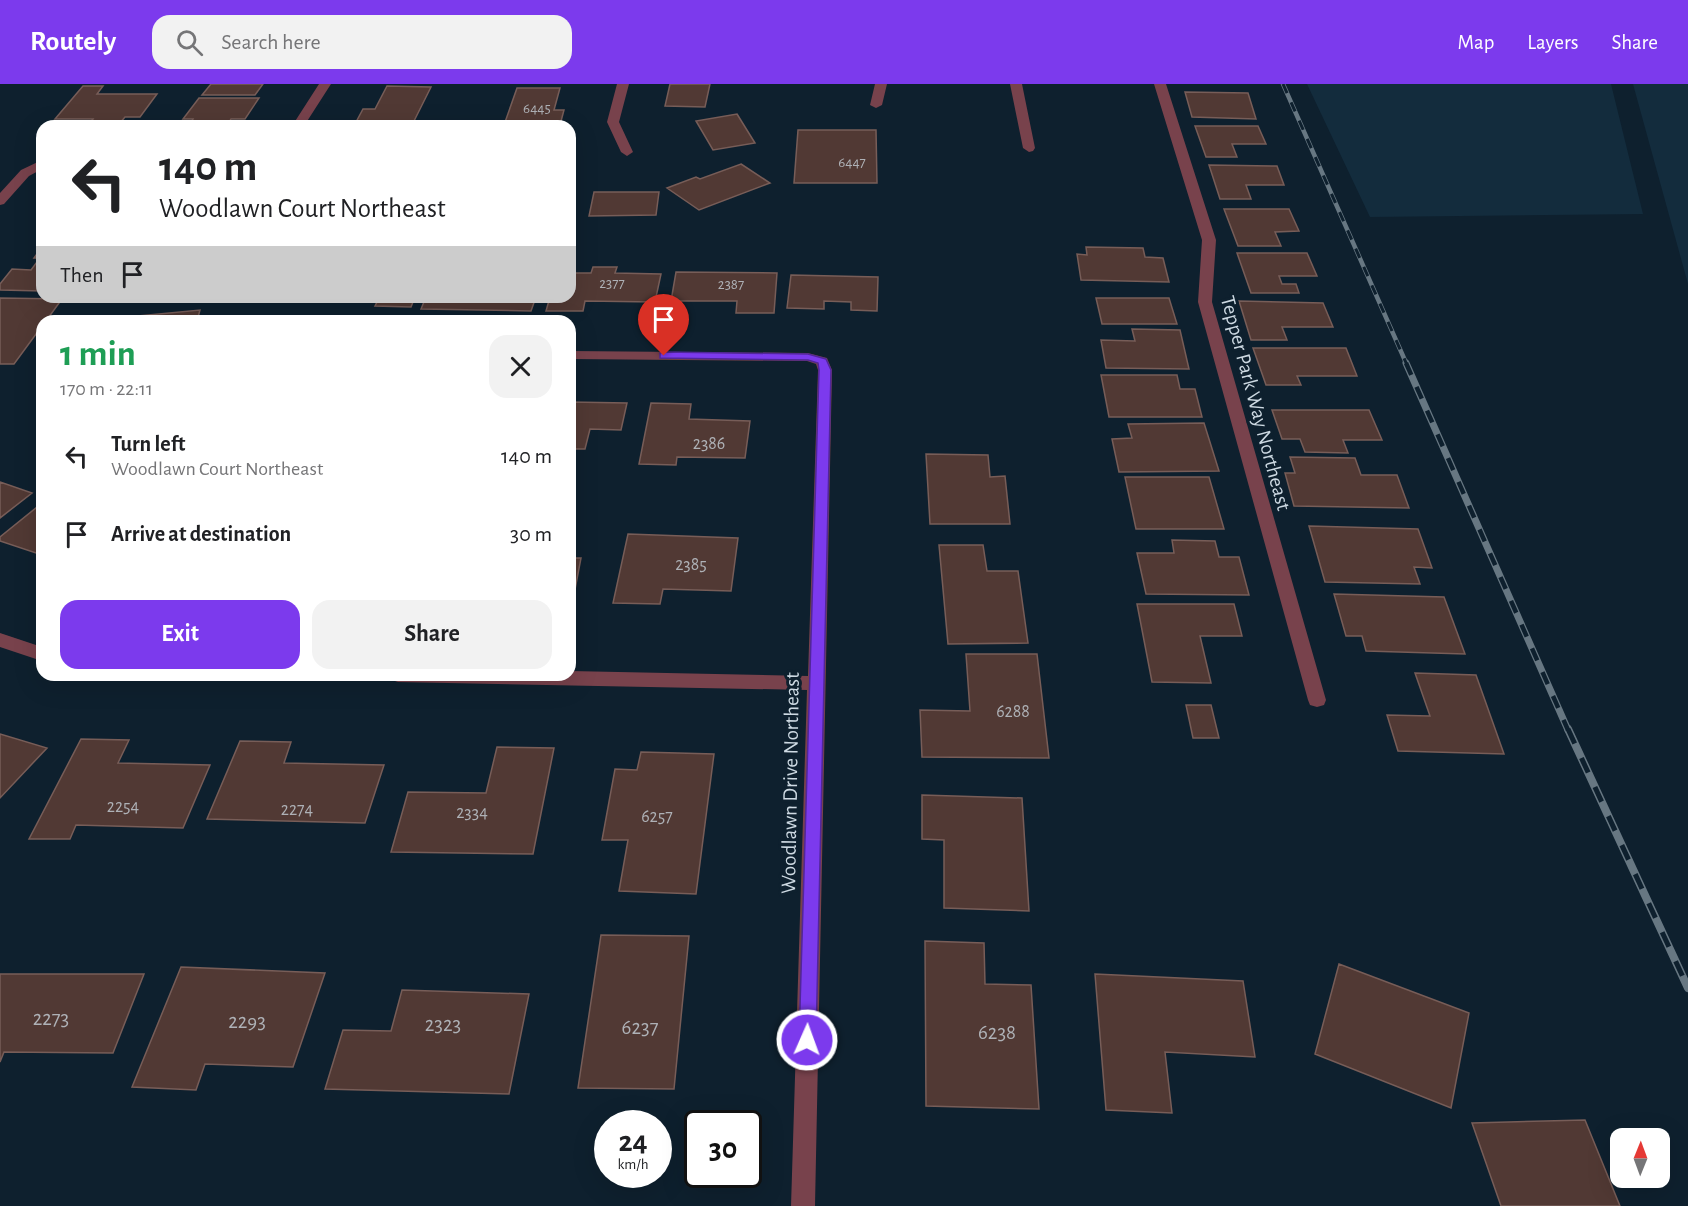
<!DOCTYPE html>
<meta charset="utf-8">
<style>
:root{--surface:#fff;--page:#f2f2f2;--text:#202124;--muted:#757577;--accent:#7c3aed}
body{margin:0;font-family:"Alegreya Sans",sans-serif;background:var(--page);color:var(--text);height:100vh;display:flex;flex-direction:column;font-size:22px;white-space:nowrap}
*{box-sizing:border-box;margin:0}
p{font-size:20px;color:var(--muted)}
.icon{flex:none;width:33px;height:33px;fill:none;stroke:currentColor;stroke-width:2;stroke-linecap:round;stroke-linejoin:round}
.map{position:relative;flex:1;overflow:hidden}
.details{position:absolute;left:36px;top:231px;width:540px;height:366px;display:flex;flex-direction:column;background:var(--surface);border-radius:18px;box-shadow:0 6px 24px #0002}
.details>*{flex:none}
.guide{position:absolute;left:36px;top:36px;width:540px;height:183px;border-radius:18px;box-shadow:0 6px 24px #0002;background:#fff;color:var(--text);overflow:hidden}
.needle{width:39px;rotate:1deg}
.tools{position:absolute;left:1610px;top:1044px;display:grid;gap:12px}
.tools a{display:grid;place-items:center;width:60px;height:60px;border-radius:12px;background:var(--surface);box-shadow:0 6px 24px #0002;font-size:30px}
.speed{position:absolute;left:594px;top:1026px;display:flex;gap:12px;font-size:30px;font-weight:700;text-align:center}
.speed>*{display:grid;place-content:center;width:78px;height:78px;border-radius:50%;background:var(--surface);box-shadow:0 6px 24px #0002;line-height:1}
.speed small{font-size:15px;font-weight:400}
.speed .limit{border:3px solid #111;border-radius:9px;background:#fff;color:#111}
.pin{position:absolute;display:grid;place-items:center;width:51px;height:51px;color:#fff;margin:-62px -26px;border-radius:50% 50% 50% 0;rotate:-45deg;box-shadow:0 0 6px #0007}
.pin .icon{rotate:45deg}
.me{position:absolute;width:66px;margin:-33px;rotate:2deg;stroke-linejoin:round;filter:drop-shadow(0 0 4px #0008)}
.turn{display:flex;align-items:center;gap:21px;height:126px;padding:0 24px;font-size:27px}
.turn .icon{width:78px;height:78px;stroke-width:2.5}
.turn b{display:block;font-size:42px;line-height:51px}
.then{display:flex;align-items:center;height:57px;padding:0 24px;background:#0003;gap:12px;font-size:22px}
.round{display:grid;place-items:center;flex:none;width:63px;height:63px;border-radius:18px;background:var(--page)}
.overview{display:flex;align-items:center;justify-content:space-between;height:102px;padding:0 24px}
h1{font-size:36px;font-weight:700;line-height:45px;color:#1e9e55}
.cta{display:flex;gap:12px;margin-top:auto;padding:12px 24px}
.cta a{flex:1;height:69px;border-radius:18px;background:var(--accent);color:#fff;font-size:24px;font-weight:700;line-height:69px;text-align:center}
.cta a+a{background:var(--page);color:var(--text)}
ul{padding:0;list-style:none}
li{display:flex;align-items:center;gap:18px;height:78px;padding:0 24px}
li div{flex:1}
li b{display:block;font-size:22px}
li em{font-style:normal}
header{display:flex;align-items:center;gap:36px;box-sizing:border-box;height:84px;padding:0 30px;background:var(--accent);color:#fff}
header strong{font-size:28px}
nav{display:flex;gap:33px;margin-inline-start:auto;font-size:21px}
.search{width:420px;height:54px;background:var(--page);display:flex;align-items:center;gap:15px;box-sizing:border-box;padding:0 21px;border-radius:18px;color:var(--muted);font-size:22px}
.map>svg:first-child{display:block}
.built{fill:#132c3d}
.building{fill:#513934;stroke:#775d58;stroke-width:1.5}
.lines{fill:none;stroke-linecap:round;stroke-linejoin:round}
.street{fill:#78424c;fill-rule:evenodd}
.rail-far2-casing{stroke:#677782;stroke-width:4.5}
.rail-far1-casing{stroke:#677782;stroke-width:7}
.rail-casing{stroke:#677782;stroke-width:8}
.rail-far2{stroke:#0e202e;stroke-width:3;stroke-dasharray:10;stroke-linecap:butt}
.rail-far1{stroke:#0e202e;stroke-width:4.5;stroke-dasharray:13;stroke-linecap:butt}
.rail{stroke:#0e202e;stroke-width:5;stroke-dasharray:16;stroke-linecap:butt}
.route{fill:#7c3aed;stroke:#51269a;stroke-width:1.5}
.labels{text-anchor:middle;stroke-width:6;stroke-linejoin:round;paint-order:stroke}
.far-number-label{font-size:15px;fill:#aeb1b6}
.number-label{font-size:18px;fill:#aeb1b6}
.street-label{font-size:21px;fill:#cdd9e2;stroke:#0e202e}
.near-number-label{font-size:21px;fill:#aeb1b6}
</style>
<header>
<strong>Routely</strong>
<div class="search"><svg class="icon" aria-label="search" viewBox="0 0 24 24"><circle cx="10" cy="10" r="6"/><path d="M15 15l6 6"/></svg>Search here</div>
<nav><a>Map</a><a>Layers</a><a>Share</a></nav>
</header>
<div class="map">
<svg width="1688" height="1122" viewBox="0 0 1688 1122">
<rect width="100%" height="100%" fill="#0e202e"/>
<path class="built" d="M1307 0H1611L1643 130 1370 133Z
M1633 0H1688V200Z"/>
<path class="building" d="M211 0H263L255 11H202Z
M670 0H710L705 23 665 22Z
M83 2H103L97 10H157L140 33H125L120 39H90L93 35H55Z
M387 2 431 3 412 41 355 40 363 25H375Z
M517 4H560L554 26H564L560 41H504Z
M1185 8 1248 9 1256 35 1192 33Z
M199 14H259L245 35H231L227 42H189L193 35H183Z
M737 30 755 59 713 66 696 37Z
M1195 42H1258L1266 60H1232L1237 73H1206Z
M798 46H876L877 99H794Z
M741 80 770 99 699 126 667 104 696 93 700 95Z
M1209 81 1277 82 1284 101H1246L1251 115H1220Z
M594 108H659L656 131 589 132Z
M1224 125H1289L1299 147 1275 148 1281 162H1238Z
M42 163V207L0 206V200L12 185 31 186 40 174H34Z
M1086 163 1143 164 1145 173 1163 174 1169 198 1081 196 1077 170 1087 171Z
M1237 169H1307L1317 192H1279L1282 200H1296L1299 209H1251Z
M593 183H617L615 189 661 190 655 218 585 217 583 227H546L550 213H570V189H591Z
M676 188 777 189 774 229H736L737 217H671Z
M791 191 878 193 877 227 851 226V218L824 217V225L787 224Z
M347 213H415L411 223 375 222 379 214Z
M426 213H536L531 227 421 225Z
M0 214 62 215 46 237H42V242L14 280H0Z
M1096 214H1169L1177 240H1102Z
M1239 217 1323 219 1333 243H1282L1287 256H1251Z
M200 226 197 237H136L138 232Z
M1132 245 1180 246 1189 285 1106 284 1101 256 1135 257Z
M1253 264H1346L1357 292H1297L1301 301H1266Z
M1101 291H1177L1180 305H1195L1202 333H1109Z
M570 318 627 319 621 346 590 345 585 365H570Z
M651 319 691 320 689 335 750 337 745 374 677 373 676 381 639 380Z
M1272 326H1369L1382 356H1343L1348 369 1305 368 1300 355H1282Z
M1204 339 1219 387 1119 388 1112 355 1132 354 1128 340Z
M926 370 988 371 990 393 1005 392 1010 440H930Z
M1290 373 1355 374 1361 391H1397L1409 424 1294 422 1285 389H1295Z
M1125 393H1209L1224 445H1136Z
M0 398 32 409 0 434Z
M42 419V471L0 457V453Z
M1309 442 1418 445 1432 484 1414 483 1420 500 1325 498Z
M628 450 738 454 731 507 663 505 660 520 613 519Z
M1172 456 1215 457 1219 473H1239L1249 511 1146 510 1137 469H1174Z
M939 461H983L987 487H1018L1028 559 948 560Z
M570 474H581L573 516H570Z
M1334 510 1444 513 1465 570 1366 567 1362 552H1346Z
M1137 520H1234L1242 552H1200L1211 599 1152 598Z
M966 570H1037L1049 674 922 673 920 626 970 627Z
M1415 589 1476 591 1504 670 1398 667 1387 631 1430 632Z
M1186 621H1211L1219 654H1193Z
M0 650 47 664 0 714Z
M81 655 129 656 118 679 210 681 183 744 76 741 70 755H29Z
M240 657 291 658 284 679 384 681 365 739 207 735Z
M497 663 554 664 533 770 391 768 408 708 486 709Z
M641 668 714 670 696 810 619 807 628 756H602L615 685 637 686Z
M922 711 1022 714 1029 827 944 824V756L922 755Z
M601 851 689 852 674 1005 578 1004Z
M925 857 984 859 985 900 1031 901 1039 1025 926 1022Z
M1339 880 1469 929 1451 1024 1315 970Z
M181 883 325 889 293 983 205 980 196 1006 132 1003Z
M0 890H144L113 969 4 968 0 978Z
M1095 890 1243 897 1255 973 1165 968 1172 1029 1106 1026Z
M402 906 529 910 509 1010 325 1005 343 946 391 947Z
M1585 1036 1620 1122H1501L1472 1039Z"/>
<g class="lines">
<path class="street" d="M319 0H331L304 42H292Z
M617 0H629L619 38 633 68 627 72 621 68 607 38Z
M875 0H887L882 21 876 24 870 21Z
M1010 0H1022L1035 64 1033 67 1029 68 1023 64Z
M1154 0H1166L1216 156 1212 218 1326 616 1324 621 1317 623 1310 621 1308 616 1198 218 1202 156Z
M42 76V85L29 92 4 120 0 121V109L21 86Z
M570 267 808 269 827 274 832 286 815 1122H791L807 606 398 598 392 596 389 591H570V587L808 592 818 286 816 280 807 277 570 275Z
M0 549 42 563V577L0 563Z"/>
<g class="rail-far2-casing">
<path id="rail-far2" d="M1283 0 1407 281"/>
</g>
<g class="rail-far1-casing">
<path id="rail-far1" d="M1406 279 1568 646"/>
</g>
<g class="rail-casing">
<path id="rail" d="M1568 645 1688 904"/>
</g>
<use href="#rail-far2" class="rail-far2"/>
<use href="#rail-far1" class="rail-far1"/>
<use href="#rail" class="rail"/>
</g>
<path class="route" d="M664 268 808 270 826 275 831 286 816 956 813 961 807 964 801 961 799 956 819 286 818 279 808 276 660 274V269Z"/>
<g class="labels">
<g class="far-number-label">
<text x="537" y="29">6445</text>
<text x="852" y="83">6447</text>
<text x="612" y="204">2377</text>
<text x="731" y="205">2387</text>
</g>
<g class="number-label">
<text x="709" y="365">2386</text>
<text x="691" y="486">2385</text>
<text x="1013" y="633">6288</text>
<text x="123" y="728">2254</text>
<text x="297" y="731">2274</text>
<text x="472" y="734">2334</text>
<text x="657" y="738">6257</text>
</g>
<g class="street-label">
<text transform="translate(1256 319) rotate(75)" y="7">Tepper Park Way Northeast</text>
<text transform="translate(790 699) rotate(-89)" y="7">Woodlawn Drive Northeast</text>
</g>
<g class="near-number-label">
<text x="51" y="941">2273</text>
<text x="247" y="944">2293</text>
<text x="443" y="947">2323</text>
<text x="640" y="950">6237</text>
<text x="997" y="955">6238</text>
</g>
</g>
</svg>
<div class="tools">
<a><svg class="needle" viewBox="-14 -14 28 28"><path d="M0-13l5 13h-10z" fill="#e53935"/><path d="M0 13l5-13h-10z" fill="#757577"/></svg></a>
</div>
<div class="speed"><div>24<small>km/h</small></div><div class="limit">30</div></div>
<div class="pin" style="left:664px;top:272px;background:#d93025"><svg class="icon" aria-label="arrive" viewBox="0 0 24 24"><path d="M6 21V4h12l-3 4 3 4H6"/></svg></div>
<svg class="me" style="left:807px;top:956px" viewBox="-20 -20 40 40"><circle r="17" fill="#7c3aed" stroke="#fff" stroke-width="3"/><path d="M0-11L8 9 0 5-8 9z" fill="#fff"/></svg>
<div class="guide">
<div class="turn"><svg class="icon" aria-label="left" viewBox="0 0 24 24"><path d="M17 20v-9H6M10 6l-5 5 5 5"/></svg><div><b>140 m</b>Woodlawn Court Northeast</div></div>
<div class="then">Then<svg class="icon" aria-label="arrive" viewBox="0 0 24 24"><path d="M6 21V4h12l-3 4 3 4H6"/></svg></div>
</div>
<section class="details">
<div class="overview"><div><h1>1 min</h1><p>170 m · 22:11</p></div><a class="round"><svg class="icon" aria-label="close" viewBox="0 0 24 24"><path d="M6 6l12 12M18 6L6 18"/></svg></a></div>
<ul>
<li><svg class="icon" aria-label="left" viewBox="0 0 24 24"><path d="M17 20v-9H6M10 6l-5 5 5 5"/></svg><div><b>Turn left</b><p>Woodlawn Court Northeast</p></div><em>140 m</em></li>
<li><svg class="icon" aria-label="arrive" viewBox="0 0 24 24"><path d="M6 21V4h12l-3 4 3 4H6"/></svg><div><b>Arrive at destination</b></div><em>30 m</em></li>
</ul>
<div class="cta"><a>Exit</a><a>Share</a></div>
</section>
</div>
